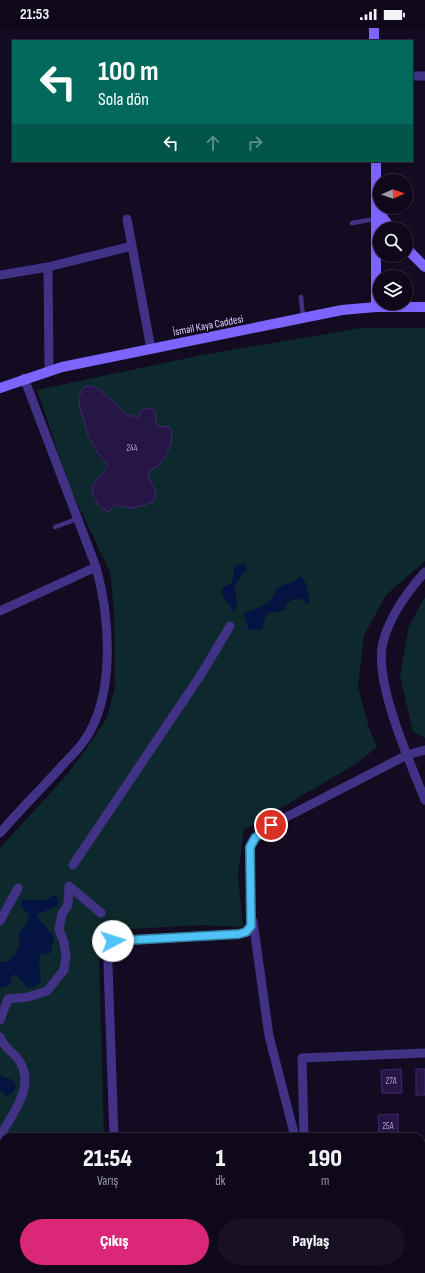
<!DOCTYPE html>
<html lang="tr">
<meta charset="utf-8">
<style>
:root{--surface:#0e081a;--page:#171123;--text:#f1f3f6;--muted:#9b9aa2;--line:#2e2939;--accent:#db2777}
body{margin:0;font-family:"Sofia Sans Condensed",sans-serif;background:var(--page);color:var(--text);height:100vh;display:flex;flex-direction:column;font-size:15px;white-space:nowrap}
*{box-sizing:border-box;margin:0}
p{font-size:13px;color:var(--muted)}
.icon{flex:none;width:22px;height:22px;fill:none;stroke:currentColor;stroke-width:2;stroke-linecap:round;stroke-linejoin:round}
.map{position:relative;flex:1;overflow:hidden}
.panel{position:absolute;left:0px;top:1105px;width:425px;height:140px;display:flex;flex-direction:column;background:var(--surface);border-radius:12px 12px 0 0;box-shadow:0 1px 3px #0004,0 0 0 1px var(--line)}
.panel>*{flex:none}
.hud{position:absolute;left:12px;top:12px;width:401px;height:122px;border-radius:0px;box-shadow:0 1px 3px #0004,0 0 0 1px var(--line);background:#00695c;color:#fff;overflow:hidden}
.needle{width:26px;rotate:88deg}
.buttons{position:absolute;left:373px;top:146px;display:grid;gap:8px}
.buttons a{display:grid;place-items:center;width:40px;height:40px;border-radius:50%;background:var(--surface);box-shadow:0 1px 3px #0004,0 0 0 1px var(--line);font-size:20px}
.pin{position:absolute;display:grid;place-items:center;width:34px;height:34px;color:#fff;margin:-17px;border:2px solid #fff;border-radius:50%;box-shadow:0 1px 4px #0007}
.me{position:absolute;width:44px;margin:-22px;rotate:85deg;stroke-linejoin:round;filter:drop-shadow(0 0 3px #0008)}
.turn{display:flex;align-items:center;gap:14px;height:84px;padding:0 20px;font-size:18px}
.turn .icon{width:52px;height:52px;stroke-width:2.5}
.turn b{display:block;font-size:28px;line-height:34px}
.lanes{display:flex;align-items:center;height:38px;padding:0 20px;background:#0003;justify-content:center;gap:20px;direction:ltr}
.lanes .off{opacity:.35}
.eta{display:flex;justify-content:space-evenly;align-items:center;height:68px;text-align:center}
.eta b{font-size:24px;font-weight:800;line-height:28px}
.cta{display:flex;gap:8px;margin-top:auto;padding:8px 20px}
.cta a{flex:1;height:46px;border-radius:24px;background:var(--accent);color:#fff;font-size:16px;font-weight:800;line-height:46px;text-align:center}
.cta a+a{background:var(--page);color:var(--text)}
.status{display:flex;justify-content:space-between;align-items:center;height:28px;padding:0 20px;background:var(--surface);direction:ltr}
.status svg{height:11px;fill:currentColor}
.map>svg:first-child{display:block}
.green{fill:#0e292d}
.water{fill:#051342}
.building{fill:#261645;stroke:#402673}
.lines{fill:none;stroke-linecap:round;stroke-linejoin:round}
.lane{stroke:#413285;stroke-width:4.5}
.street{stroke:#413285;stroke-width:9}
.secondary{stroke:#7e64ff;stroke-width:10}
.route-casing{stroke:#337fa1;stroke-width:10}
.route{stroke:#4fc3f7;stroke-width:7}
.labels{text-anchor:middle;stroke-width:3.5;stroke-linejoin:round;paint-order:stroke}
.number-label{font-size:9px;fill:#ad9fd0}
.street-label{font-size:11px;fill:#dacdff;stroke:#130b22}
</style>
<div class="status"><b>21:53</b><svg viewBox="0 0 49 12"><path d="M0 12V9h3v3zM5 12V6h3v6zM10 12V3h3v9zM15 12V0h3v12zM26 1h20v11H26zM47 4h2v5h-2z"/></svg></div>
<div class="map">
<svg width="425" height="1245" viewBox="0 0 425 1245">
<rect width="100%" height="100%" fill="#130b22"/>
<path class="green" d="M361 300H425V533L386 567 364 607 358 659 369 700 377 719 357 735 244 802 238 846 243 899 202 897 115 902 103 910 99 931 104 1109H4V1241H109V1245H0V820L66 748 87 720 107 690 115 659 114 582 110 544 70 460 37 362 202 327Z
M425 569V710L413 704 400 648 409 598Z"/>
<path class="water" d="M242 536 246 537 247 540 235 557 237 579 233 584C230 573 218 571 223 559L232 555C234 547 231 544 237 537Z
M301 548C308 556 309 567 309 577 302 569 296 569 287 575L285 581 280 584H270L266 587 262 601 248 602 246 590 243 589 245 584C256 582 268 577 274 567 276 564 276 561 279 559 287 554 293 557 301 548Z
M55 867 59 874 56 879 37 886C40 896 49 900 54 909L51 925 41 926 39 931 41 953C25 969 25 951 14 946L11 951 10 957 0 960V934H9L19 920V906L29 892 28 886 21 878 22 872H45Z
M0 1044 1 1048 13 1052 16 1058 13 1065 7 1068 0 1062Z"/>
<path class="building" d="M89 358 95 359 108 369 130 389 131 386 138 390 141 382 144 381 150 380 155 383 157 398 168 399 172 402 171 416 165 429 158 438 148 443 149 450 155 461 156 468 154 473 145 477 131 480 115 477 108 484 100 479 93 468 92 460 95 454 108 438 97 424 88 407 80 380 79 368 84 359Z
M401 1041 402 1065H382L381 1042Z
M416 1041H425V1067H416Z
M398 1086V1109H379L378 1087Z"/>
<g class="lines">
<path class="lane" d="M352 195 375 191
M301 269 303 290
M55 499 77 491"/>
<path class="street" d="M412 48H425
M127 191 151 321
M48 239 49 342
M0 247 48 239 132 218
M425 544C407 564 390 588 383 614 373 653 410 734 425 772
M0 583 96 539
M0 805C19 783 40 762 60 740 68 731 77 723 84 713 116 668 110 589 96 539L24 350
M73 837 202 645 230 598
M0 893 18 860
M253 893 269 1008 295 1109
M0 992 8 971 28 969 47 963 64 942 66 928 64 915 59 901 62 886 68 877 69 858 101 885
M0 1009C2 1018 13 1024 18 1031 37 1057 13 1085 0 1108
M114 1109 108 937 109 919 113 913 239 906 246 904 251 898 250 819 255 810 271 797 407 727 425 722
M304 1109 302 1030 425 1025
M0 1141 2 1152 0 1166
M421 1194 425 1199
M119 1241V1245
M308 1241V1245"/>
<path class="secondary" d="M374 0V13
M376 133V279
M380 178 383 190 391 201
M406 220 425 239
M0 360 62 339 342 282 376 279H425"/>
</g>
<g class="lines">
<g class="route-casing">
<path id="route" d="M113 913 239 906 246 904 251 898 250 819 255 810 271 797"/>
</g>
<use href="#route" class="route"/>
</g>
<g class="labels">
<g class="number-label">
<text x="132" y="423">244</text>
<text x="391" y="1056">27A</text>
<text x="388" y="1101">25A</text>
</g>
<g class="street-label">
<text transform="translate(208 297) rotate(-11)" y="4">İsmail Kaya Caddesi</text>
</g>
</g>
</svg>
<div class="buttons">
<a><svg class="needle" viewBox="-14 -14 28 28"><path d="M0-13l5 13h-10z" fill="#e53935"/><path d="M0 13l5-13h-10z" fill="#9b9aa2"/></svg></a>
<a><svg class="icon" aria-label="search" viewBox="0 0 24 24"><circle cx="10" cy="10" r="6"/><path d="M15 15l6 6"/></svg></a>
<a><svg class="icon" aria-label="layers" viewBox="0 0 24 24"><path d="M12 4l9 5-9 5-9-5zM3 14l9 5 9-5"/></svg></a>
</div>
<div class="pin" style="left:271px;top:797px;background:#d93025"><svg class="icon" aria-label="arrive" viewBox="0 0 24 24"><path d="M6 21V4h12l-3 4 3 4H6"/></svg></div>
<svg class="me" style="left:113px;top:913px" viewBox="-20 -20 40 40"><circle r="19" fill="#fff"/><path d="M0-13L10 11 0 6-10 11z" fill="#4fc3f7"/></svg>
<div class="hud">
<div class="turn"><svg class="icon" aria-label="left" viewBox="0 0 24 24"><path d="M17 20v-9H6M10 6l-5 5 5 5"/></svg><div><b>100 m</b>Sola dön</div></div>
<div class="lanes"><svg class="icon" aria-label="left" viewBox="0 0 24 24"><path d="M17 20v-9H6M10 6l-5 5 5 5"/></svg><svg class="icon off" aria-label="ahead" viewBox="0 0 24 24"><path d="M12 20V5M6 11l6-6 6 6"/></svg><svg class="icon off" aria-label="right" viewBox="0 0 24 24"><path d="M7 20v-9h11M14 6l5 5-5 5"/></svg></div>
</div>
<section class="panel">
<div class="eta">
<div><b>21:54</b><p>Varış</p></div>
<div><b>1</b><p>dk</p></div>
<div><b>190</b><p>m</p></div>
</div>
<div class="cta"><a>Çıkış</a><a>Paylaş</a></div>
</section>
</div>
